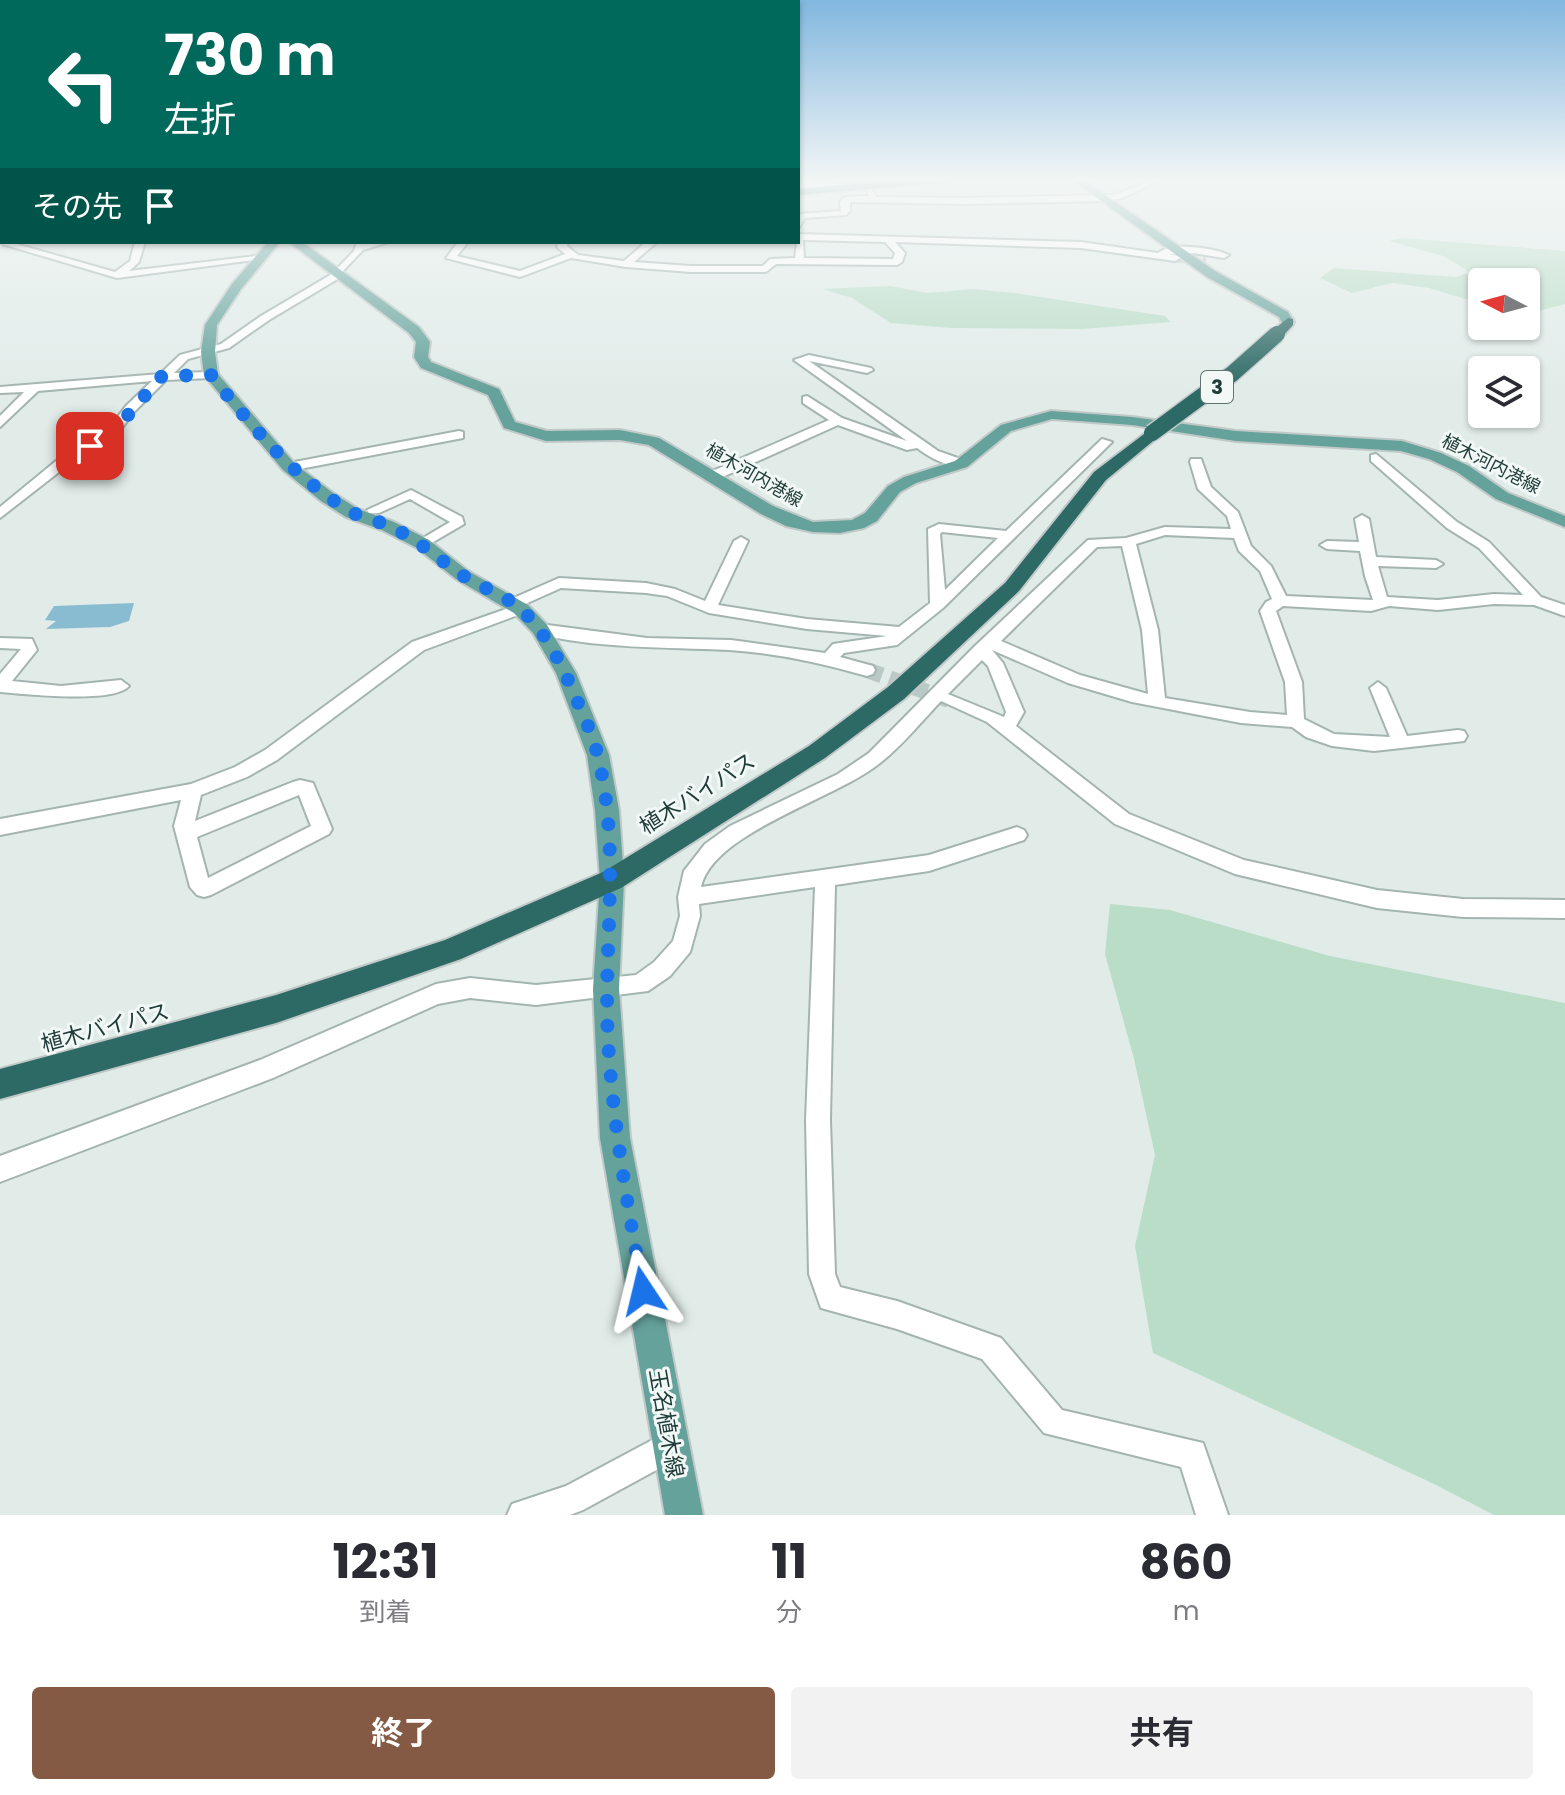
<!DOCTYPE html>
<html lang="ja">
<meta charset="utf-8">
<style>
:root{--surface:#fff;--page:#f2f2f3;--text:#2b2b33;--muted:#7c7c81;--accent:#855a44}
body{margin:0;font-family:Poppins,"Noto Sans JP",sans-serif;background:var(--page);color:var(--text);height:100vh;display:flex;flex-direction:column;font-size:30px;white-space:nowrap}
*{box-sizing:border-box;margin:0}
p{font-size:26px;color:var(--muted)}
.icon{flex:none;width:44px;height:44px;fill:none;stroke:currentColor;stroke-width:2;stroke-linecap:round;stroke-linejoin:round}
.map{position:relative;height:1515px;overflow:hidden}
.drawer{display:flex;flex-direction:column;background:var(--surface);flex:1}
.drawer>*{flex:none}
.hud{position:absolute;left:0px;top:0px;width:800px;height:244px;box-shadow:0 2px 6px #0004;background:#00695c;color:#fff;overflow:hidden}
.needle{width:52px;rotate:276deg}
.controls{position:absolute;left:1468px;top:268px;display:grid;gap:16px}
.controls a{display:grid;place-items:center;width:72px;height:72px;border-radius:8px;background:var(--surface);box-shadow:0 2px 6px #0004;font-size:40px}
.pin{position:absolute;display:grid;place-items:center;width:68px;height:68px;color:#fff;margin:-34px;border-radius:16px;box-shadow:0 4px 12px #0006}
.me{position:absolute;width:88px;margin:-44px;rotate:350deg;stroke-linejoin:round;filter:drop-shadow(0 0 6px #0008)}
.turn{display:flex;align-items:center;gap:28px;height:168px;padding:0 32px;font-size:36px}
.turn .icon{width:104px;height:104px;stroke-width:2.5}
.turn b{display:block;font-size:56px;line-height:68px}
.then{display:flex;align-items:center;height:76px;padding:0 32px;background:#0003;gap:16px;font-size:30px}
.eta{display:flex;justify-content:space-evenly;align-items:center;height:136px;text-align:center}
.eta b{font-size:48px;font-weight:700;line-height:56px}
.cta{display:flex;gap:16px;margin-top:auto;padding:16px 32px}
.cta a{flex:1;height:92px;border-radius:8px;background:var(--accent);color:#fff;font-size:32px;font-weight:700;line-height:92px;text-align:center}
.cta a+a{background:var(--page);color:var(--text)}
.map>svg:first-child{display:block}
.green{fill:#baddc8}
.water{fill:#89bcd1}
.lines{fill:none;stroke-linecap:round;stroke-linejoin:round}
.minor-tunnel-far1{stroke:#bbc9c6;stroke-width:9;stroke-dasharray:9 5;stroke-linecap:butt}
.minor-tunnel{stroke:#bbc9c6;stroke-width:16;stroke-dasharray:16 8;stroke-linecap:butt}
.minor-casing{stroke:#a4b4b1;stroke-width:4}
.major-casing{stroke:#c1c9c8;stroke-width:4}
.highway-casing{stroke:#c1c9c8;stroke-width:4}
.minor{fill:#fff;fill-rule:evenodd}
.major{fill:#65a29b;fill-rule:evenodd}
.highway{fill:#2d6965;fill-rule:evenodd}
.highway-bridge-casing{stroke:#c1c9c8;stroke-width:19;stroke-linecap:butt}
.highway-bridge{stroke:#2d6965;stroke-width:16}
.route{stroke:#1a73e8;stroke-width:14;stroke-dasharray:0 25.2}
.labels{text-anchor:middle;stroke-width:6;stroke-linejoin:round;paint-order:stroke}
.far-street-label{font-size:18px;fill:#213d39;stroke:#f2f8f6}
.shield{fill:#f2f8f6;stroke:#607572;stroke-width:2}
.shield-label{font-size:20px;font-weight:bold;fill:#213d39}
.street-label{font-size:22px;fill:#213d39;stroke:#f2f8f6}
</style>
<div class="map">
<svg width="1565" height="1515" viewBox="0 0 1565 1515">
<rect width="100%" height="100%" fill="#e1ece9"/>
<path class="green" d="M1403 238 1565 251V304L1526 314V282H1482V304L1429 288 1392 283 1352 293 1320 278 1334 268 1456 277 1470 272 1443 256 1389 241Z
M890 286 928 293 973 289 1015 293 1165 316 1171 322 1082 329 950 328 891 323 852 298 823 289Z
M1110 904 1170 910 1330 956 1565 1003V1515H1494L1434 1484 1153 1353 1135 1246 1155 1155 1134 1059 1105 954Z"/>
<path class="water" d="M134 603 129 621 110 627 46 629 56 621 45 620 54 606Z"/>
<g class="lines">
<path class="minor-tunnel-far1" d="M1175 258 1206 260"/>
<path class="minor-tunnel" d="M867 670 949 700"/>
<g class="minor-casing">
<path id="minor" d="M1153 179H1163L1122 198 1104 201 965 204 850 202V211L846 215 805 218 798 229 799 214 841 211 840 202 845 197 869 196 867 191 871 189 877 197 965 198 1104 195 1117 194Z
M798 183H836L840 185 798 187Z
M2 210V216L0 217V211Z
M798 234 1081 242 1158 253C1170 242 1213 247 1229 255L1224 258 1193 253 1169 254 1178 256 1180 258 1175 261 1081 248 895 242 905 253 902 262 897 265 776 264 766 272H691L626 267 571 258 520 277 446 258 458 242H468L457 256 520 271 565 254 557 247 558 242H568L567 246 578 255 624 261 646 242H657L634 262 691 266H763L770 259 795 258ZM803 240 885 242 895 253 893 259 804 258Z
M2 240 115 272 130 261 135 242H145L139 262 129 271 257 256 262 259 117 278 2 244Z
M357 242H389L363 250 341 273V277L269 320 229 348 188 359 174 373 211 372 217 375 211 378 166 380 134 412 112 441 77 458 0 518V507L67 452 104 435 126 406 152 381 38 391 0 427V416L24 392 0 393V387L160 374 180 355 221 344 261 316 332 274 354 251Z
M809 355 871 368 873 370 867 373 809 361 938 451 966 461V467C949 468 930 458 917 448L907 450 838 425 718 479H708V473L829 420 803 403V397L807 396 842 418 907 441 794 360Z
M459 431 463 432V438L289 471 283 467 289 463Z
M1102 439 1112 442 943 608 897 645 844 653 840 657 873 666 875 670 873 674 867 676C822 663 777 653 729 650 665 647 597 649 534 633L532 629 540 624 647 638 731 640 825 653 833 644 887 636 807 629 709 613 667 596 646 593 561 588 523 605 529 609 526 612 424 650 277 760 247 777 201 795 195 821 293 782 300 780 313 783 315 788 332 829 329 834 211 895 204 897 197 895 190 887 174 826 181 800 0 835V819L191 784 235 767 265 750 412 642 509 608 504 604 507 601 559 578 646 583 675 589 705 601 734 541 741 537 748 541 718 605 807 619 899 627 930 603 928 529 939 524 1006 531ZM942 532 998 538 945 590 940 534ZM299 795 311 826 208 878 197 837Z
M1376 454 1457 522 1489 542 1541 597 1565 605V616L1534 605 1494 604 1438 610 1389 606 1371 611 1283 606 1276 611 1302 682 1304 719 1334 734 1390 737 1370 688 1378 682 1386 688 1407 736 1458 730 1464 731 1467 736 1464 741 1374 751 1332 746 1306 737 1292 727 1241 723 1132 702 1068 683 992 650 1003 663 1024 712 1016 726 1129 814 1244 860 1377 890 1463 899 1565 900V918L1463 917 1377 908 1235 874 1115 824 987 722 941 701C921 722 902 746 880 763 836 799 713 832 701 887L929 855 1017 827 1024 830 1027 835 1024 840 929 871 835 885 830 1120 835 1274 840 1287 897 1301 1001 1338 1062 1410 1203 1443 1228 1515H1196L1181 1467 1044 1433 982 1359 897 1329 821 1308 809 1274 806 1120 815 887 699 904 700 916 690 952 670 976 648 991 536 1005 470 998 438 1004 273 1078 0 1182V1156L260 1060 436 984 470 978 536 985 636 975 654 962 673 941 680 916 678 897 684 871 705 844 730 826 838 774 869 753 975 646 1088 540 1126 538 1165 527 1231 529 1227 516 1198 489 1190 462 1191 459H1201L1211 487 1238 512 1251 546 1271 566 1286 596 1373 600 1365 576 1360 551 1327 549 1320 545 1327 541 1359 542 1355 519 1362 515 1369 519 1376 557 1436 560 1443 564 1436 568 1378 566 1387 597 1438 600 1494 594 1523 595 1479 548 1447 528 1371 461V455ZM1165 535 1234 538 1239 551 1260 571 1272 599 1266 602 1260 611 1285 682 1287 715 1250 712 1165 698 1158 630 1136 544ZM1122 546 1142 630 1148 694 1080 675 1001 641 1097 547ZM982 660 988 666 1006 712 1004 717 948 694Z
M411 490 462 517 464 524 423 548 418 547V541L450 522 410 499 379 513H369L367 510Z
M0 638 32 639 37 650 12 681 61 686 121 680 129 686C114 704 25 694 0 692V674L21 649 0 648Z
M671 1430 682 1434 686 1445 682 1456 583 1510 570 1515H507L512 1504 566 1486Z"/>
</g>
<g class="major-casing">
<path id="major" d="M1071 179H1082L1215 271 1288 312 1294 322 1283 325 1279 317 1207 277Z
M268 242H280L241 289 217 325 215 352 218 374 295 464 333 493 358 509 394 522 429 540 468 571 528 605 547 625 576 673 609 755 619 810 624 880 619 989 630 1138 703 1515H665L600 1138 593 989 600 880 595 810 587 755 556 673 533 633 514 613 456 579 417 548 382 530 346 517 321 501 283 470 204 375 201 352 205 325 232 284Z
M289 242H302L419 327 430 342 428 357 431 362 499 389 515 422 547 431 620 430 659 438 773 506 813 522 852 520 865 513 888 486 904 477 955 461 1001 425 1051 411 1132 417 1236 431 1402 441 1441 453 1469 466 1508 493 1565 516V527L1496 499 1457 472 1429 459 1401 451 1236 441 1132 425 1052 419 1011 431 967 467 916 483 900 492 877 521 864 528 840 533 813 532 786 526 761 514 649 445 620 440 546 441 504 428 488 395 421 368 414 357 416 342 409 333Z"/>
</g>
<g class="highway-casing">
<path id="highway" d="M913 179H952L947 182 798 195V189Z
M0 202H2V208H0Z
M1288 318 1293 319V325L1282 337H1272V331Z
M1152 428 1160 433 1158 437 1106 480 1019 591 904 699 825 758 621 888 461 959 276 1023 0 1099V1069L276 995 445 940 603 872 809 746 888 687 1005 583 1094 472Z"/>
</g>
<use href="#minor" class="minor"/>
<use href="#major" class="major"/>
<use href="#highway" class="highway"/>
<g class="highway-bridge-casing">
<path id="highway-bridge" d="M1152 433 1232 374 1277 334"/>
</g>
<use href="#highway-bridge" class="highway-bridge"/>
</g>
<linearGradient id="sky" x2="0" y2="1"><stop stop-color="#82b7df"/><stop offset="0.46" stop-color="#f2f6f5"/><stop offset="1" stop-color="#f2f6f5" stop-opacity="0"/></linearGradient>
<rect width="1565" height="391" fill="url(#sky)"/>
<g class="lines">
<path class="route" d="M90 446 108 438 162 376 211 375C252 426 291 475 348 510 359 517 374 520 387 525 416 538 437 558 462 575 482 588 508 596 524 612 547 635 562 665 574 694 583 714 593 735 598 757 621 850 603 945 608 1040 613 1125 628 1207 643 1291"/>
</g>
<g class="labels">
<g class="far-street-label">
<text transform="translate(1491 464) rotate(27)" y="6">植木河内港線</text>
<text transform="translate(754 475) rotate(30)" y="6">植木河内港線</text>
</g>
<rect class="shield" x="1201" y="371" width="32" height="32" rx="6"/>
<g class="shield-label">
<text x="1217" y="394">3</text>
</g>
<g class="street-label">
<text transform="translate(697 793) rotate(-32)" y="8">植木バイパス</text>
<text transform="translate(105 1027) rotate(-15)" y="8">植木バイパス</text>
<text transform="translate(667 1423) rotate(80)" y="8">玉名植木線</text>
</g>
</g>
</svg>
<div class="controls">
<a><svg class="needle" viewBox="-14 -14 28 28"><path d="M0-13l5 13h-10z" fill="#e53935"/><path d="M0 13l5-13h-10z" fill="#7c7c81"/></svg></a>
<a><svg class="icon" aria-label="layers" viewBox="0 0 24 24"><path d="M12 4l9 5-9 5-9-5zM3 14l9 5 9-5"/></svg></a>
</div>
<div class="pin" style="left:90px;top:446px;background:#d93025"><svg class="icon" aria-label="arrive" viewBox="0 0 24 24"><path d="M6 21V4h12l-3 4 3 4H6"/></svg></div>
<svg class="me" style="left:643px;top:1291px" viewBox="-20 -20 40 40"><path d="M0-17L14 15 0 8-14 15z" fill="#1a73e8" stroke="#fff" stroke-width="4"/></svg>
<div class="hud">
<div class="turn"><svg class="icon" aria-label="left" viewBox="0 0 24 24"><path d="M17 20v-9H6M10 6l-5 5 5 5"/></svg><div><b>730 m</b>左折</div></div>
<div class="then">その先<svg class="icon" aria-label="arrive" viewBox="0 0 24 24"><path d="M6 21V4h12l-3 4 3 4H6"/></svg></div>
</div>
</div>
<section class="drawer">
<div class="eta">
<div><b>12:31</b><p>到着</p></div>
<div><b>11</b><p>分</p></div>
<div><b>860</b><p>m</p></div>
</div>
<div class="cta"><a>終了</a><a>共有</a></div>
</section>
